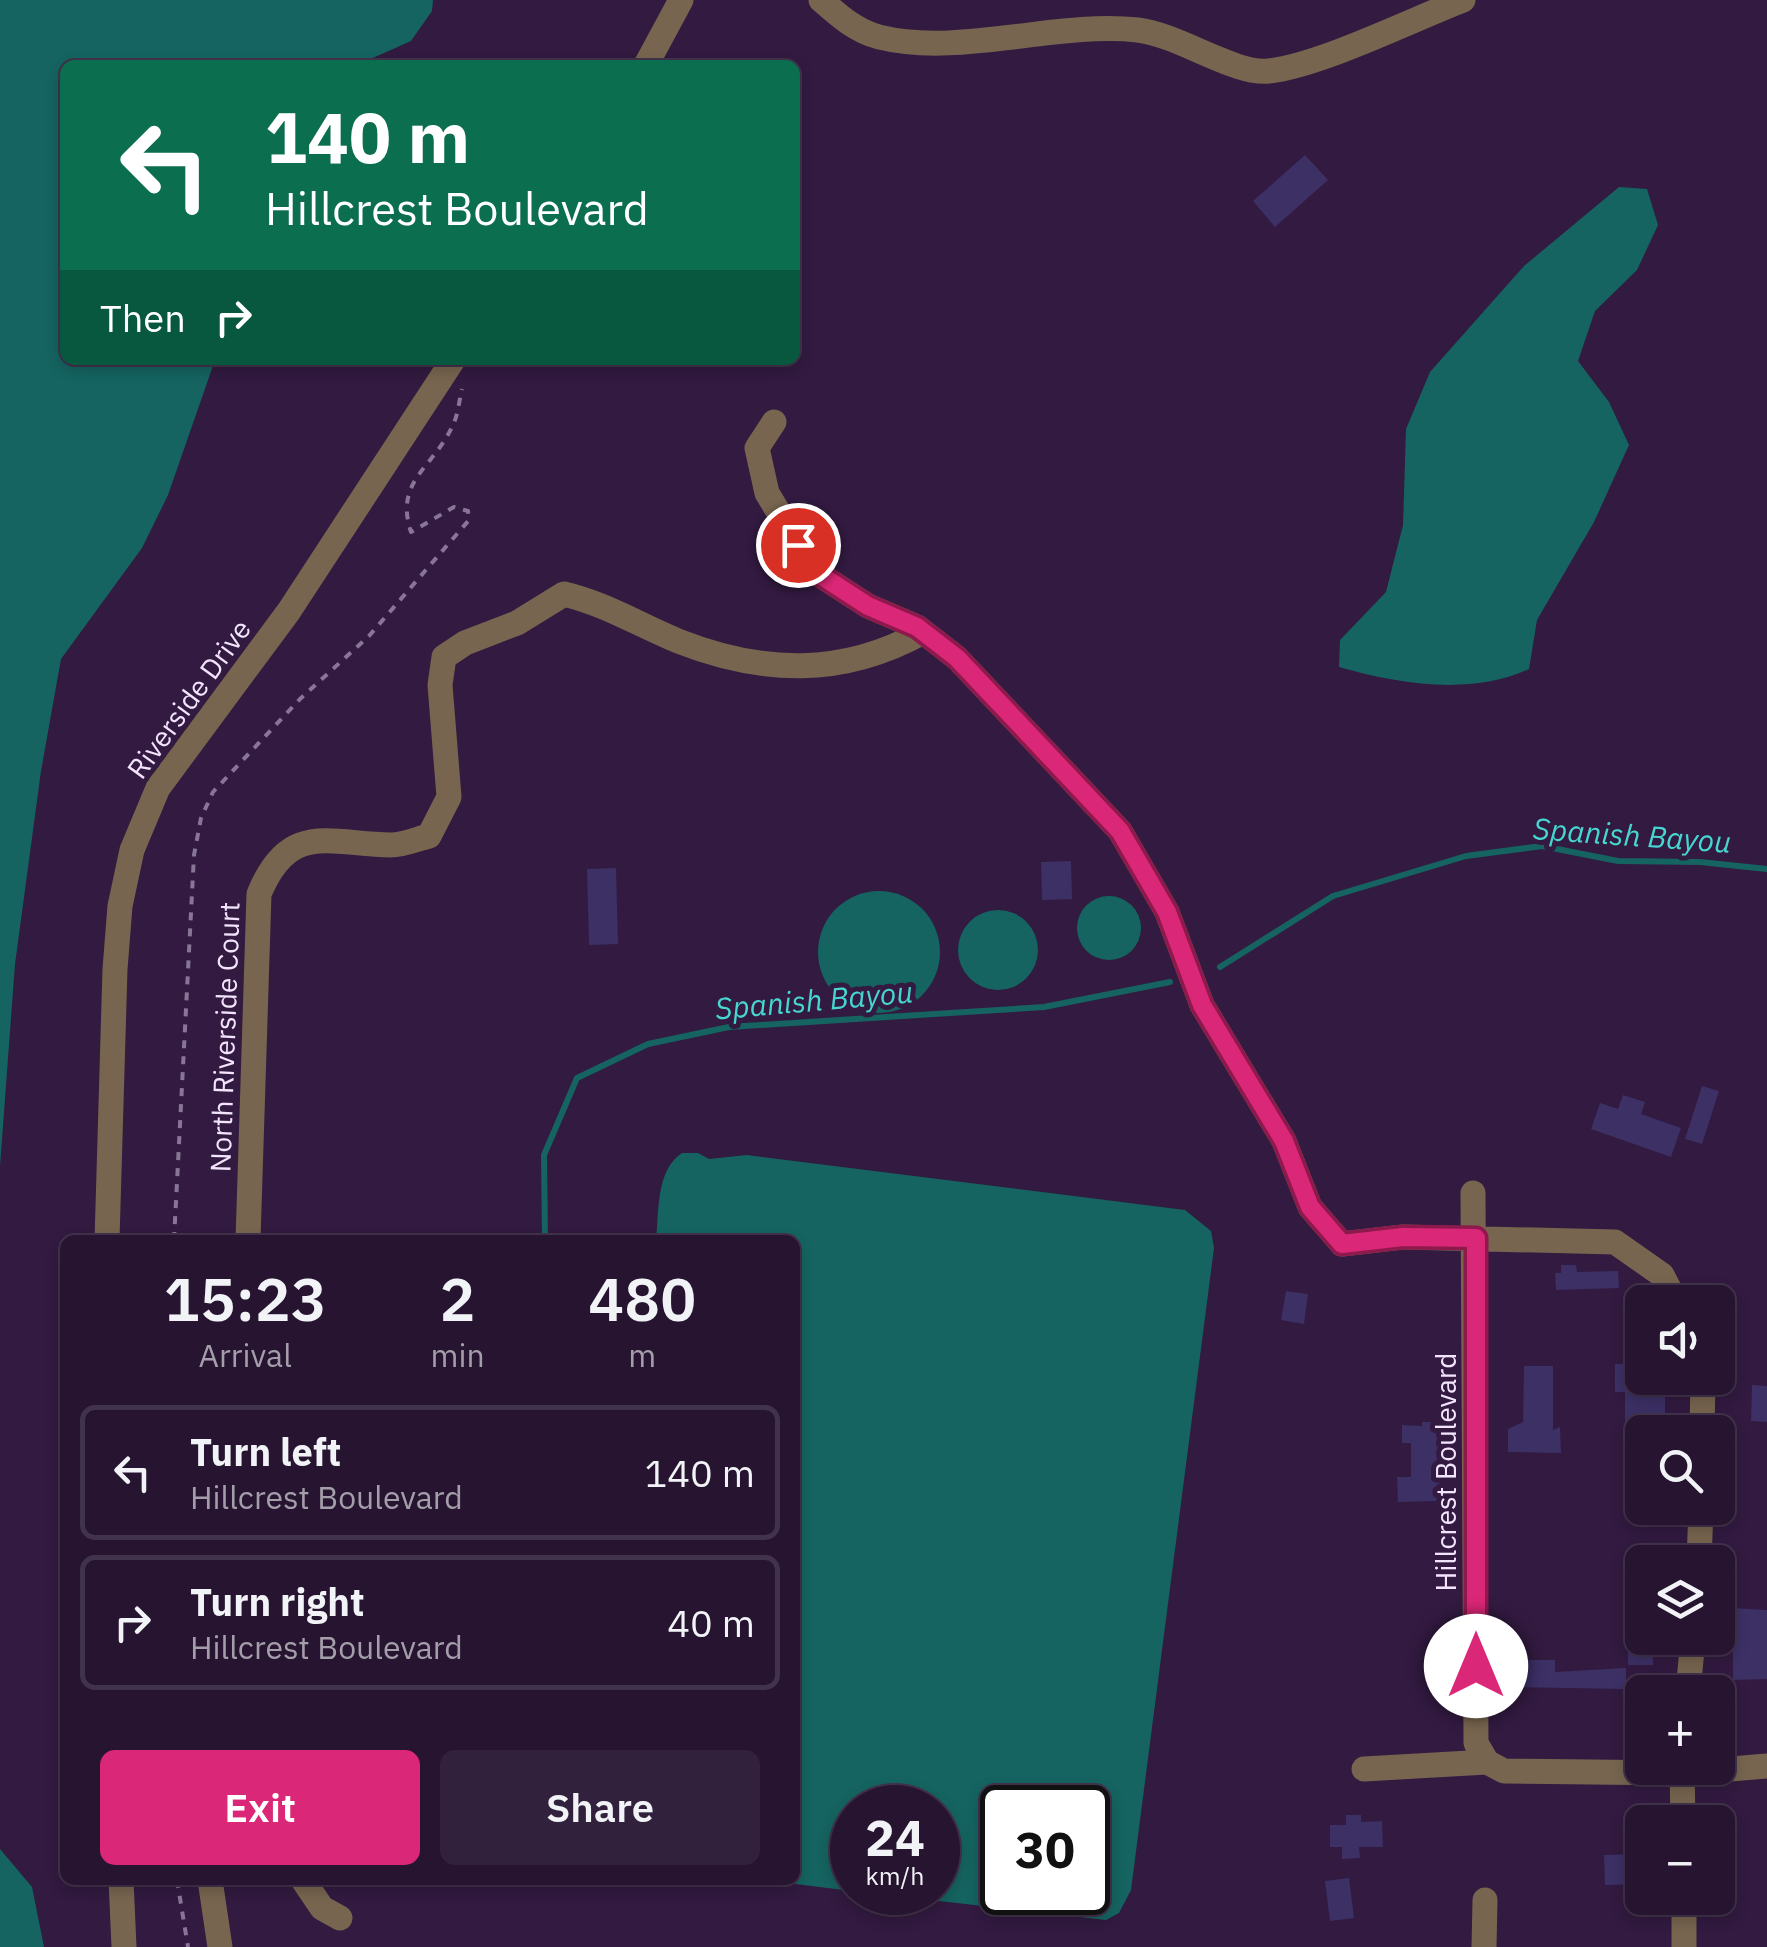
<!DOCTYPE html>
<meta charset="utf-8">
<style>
:root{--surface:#261430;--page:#32213c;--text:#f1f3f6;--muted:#a49eab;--line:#42334c;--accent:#db2777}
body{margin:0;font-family:"IBM Plex Sans",sans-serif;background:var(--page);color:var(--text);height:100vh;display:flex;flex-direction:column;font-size:38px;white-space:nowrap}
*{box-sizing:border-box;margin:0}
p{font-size:32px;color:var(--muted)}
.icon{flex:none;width:55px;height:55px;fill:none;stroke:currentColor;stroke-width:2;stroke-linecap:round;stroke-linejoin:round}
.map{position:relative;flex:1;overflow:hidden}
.drawer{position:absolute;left:60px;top:1235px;width:740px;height:650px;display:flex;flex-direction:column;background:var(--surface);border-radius:15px;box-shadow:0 5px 15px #0003,0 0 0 2px var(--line)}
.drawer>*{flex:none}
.hud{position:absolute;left:60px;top:60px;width:740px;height:305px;border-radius:15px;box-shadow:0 5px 15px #0003,0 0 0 2px var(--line);background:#0b6e4f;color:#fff;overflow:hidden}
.controls{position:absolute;left:1625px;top:1285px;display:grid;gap:20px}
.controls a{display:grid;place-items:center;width:110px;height:110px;border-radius:15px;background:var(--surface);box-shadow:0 5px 15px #0003,0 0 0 2px var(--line);font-size:50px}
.speed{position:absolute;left:830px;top:1785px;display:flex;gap:20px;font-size:50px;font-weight:700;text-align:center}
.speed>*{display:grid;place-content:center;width:130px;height:130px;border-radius:50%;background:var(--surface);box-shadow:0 5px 15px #0003,0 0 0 2px var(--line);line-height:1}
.speed small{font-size:25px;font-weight:400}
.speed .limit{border:5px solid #111;border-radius:15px;background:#fff;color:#111}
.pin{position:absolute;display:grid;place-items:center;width:85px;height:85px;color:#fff;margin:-42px;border:5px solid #fff;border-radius:50%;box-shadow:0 2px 10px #0007}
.me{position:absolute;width:110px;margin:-55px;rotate:0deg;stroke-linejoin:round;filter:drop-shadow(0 0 8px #0008)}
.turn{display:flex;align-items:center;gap:35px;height:210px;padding:0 40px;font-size:45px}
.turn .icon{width:130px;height:130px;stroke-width:2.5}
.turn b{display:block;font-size:70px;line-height:85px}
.then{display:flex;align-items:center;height:95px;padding:0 40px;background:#0003;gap:20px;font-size:38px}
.eta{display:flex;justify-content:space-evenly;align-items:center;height:170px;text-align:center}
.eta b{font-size:60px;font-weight:600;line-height:70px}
.primary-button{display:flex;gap:20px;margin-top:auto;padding:20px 40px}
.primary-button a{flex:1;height:115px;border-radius:15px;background:var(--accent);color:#fff;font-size:40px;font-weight:600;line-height:115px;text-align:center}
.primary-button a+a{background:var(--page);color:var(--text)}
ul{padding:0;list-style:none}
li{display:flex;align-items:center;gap:30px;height:135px;margin:0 20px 15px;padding:0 20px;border:5px solid var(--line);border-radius:15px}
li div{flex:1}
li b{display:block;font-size:38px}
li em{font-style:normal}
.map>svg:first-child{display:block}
.water{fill:#156461;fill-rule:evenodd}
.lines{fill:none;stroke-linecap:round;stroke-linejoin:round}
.stream{stroke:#156461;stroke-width:6}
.building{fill:#3c3065}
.path{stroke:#897696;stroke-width:4;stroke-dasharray:8 8;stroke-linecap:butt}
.minor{stroke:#77654f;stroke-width:25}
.route-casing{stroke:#8e194d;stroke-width:25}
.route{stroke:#db2777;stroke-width:18}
.labels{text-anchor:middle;stroke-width:10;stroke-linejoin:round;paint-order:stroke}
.street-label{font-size:28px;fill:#f2e4fc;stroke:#321a40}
.water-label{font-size:30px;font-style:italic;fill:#47d7d1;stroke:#321a40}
</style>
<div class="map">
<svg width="1767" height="1947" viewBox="0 0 1767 1947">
<rect width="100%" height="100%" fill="#321a40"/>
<path class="water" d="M0 0H433L432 11 411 41 357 65H65V360H215L168 495 142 548 61 659 41 771 15 964 0 1166Z
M1619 187 1647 189 1658 225 1637 270 1595 311 1578 361 1609 402 1629 445 1594 522 1537 620 1529 669C1471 696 1398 684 1339 667L1340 640 1386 592 1403 525 1406 429 1430 372 1524 266Z
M818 952a61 61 0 1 1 122 0a61 61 0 1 1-122 0Z
M1077 928a32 32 0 1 1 64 0a32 32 0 1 1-64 0Z
M958 950a40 40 0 1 1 80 0a40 40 0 1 1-80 0Z
M682 1153H698L709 1159 747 1155 1185 1210 1211 1231 1214 1248 1131 1890 1119 1913 1106 1920 869 1893 938 1892V1808H852V1891L763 1880H795V1240H656C659 1211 656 1170 682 1153ZM1002 1808H1088V1892H1002Z
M0 1849 32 1887 44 1947H0Z"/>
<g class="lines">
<path class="stream" d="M1220 967 1333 896 1466 856 1542 846 1618 861 1700 862 1767 869
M545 1240 544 1155 577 1078 648 1044 729 1027 1044 1007 1170 982"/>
</g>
<path class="building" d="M1305 155 1328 180 1275 227 1253 201Z
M1071 861 1072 899 1042 900 1041 862Z
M616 868 618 944 589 945 587 869Z
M1702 1086 1719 1091 1702 1144 1685 1139Z
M1623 1095 1645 1102 1641 1114 1681 1128 1671 1157 1591 1129 1600 1103 1618 1109Z
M1561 1265H1576L1577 1272 1618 1271 1619 1288 1556 1290 1555 1273H1561Z
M1286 1291 1308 1294 1304 1324 1281 1320Z
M1615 1364H1642V1378H1665V1432H1642V1455L1625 1454V1392H1615Z
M1524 1366H1553V1430L1560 1427 1561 1453 1508 1452V1429L1523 1422Z
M1752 1385 1767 1386V1422L1751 1421Z
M1422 1422H1442V1431H1451V1471H1440V1501L1398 1502 1397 1477H1411V1443H1402V1425L1422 1426Z
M1627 1587H1642V1615H1627Z
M1733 1608 1767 1610V1679L1733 1680Z
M1628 1639H1661L1662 1656H1653V1665H1628Z
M1524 1660H1555V1672L1626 1668V1689L1515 1687V1672H1524Z
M1346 1815H1361V1822L1382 1821 1383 1847H1359L1360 1858 1342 1859V1847H1330V1825H1346Z
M1642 1854V1884L1605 1885 1604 1855Z
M1349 1878 1354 1918 1330 1921 1325 1881Z"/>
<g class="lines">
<path class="path" d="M174 1240 194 855 201 818 213 792 300 699 369 636 469 520 468 511 454 507 411 532C394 481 433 468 452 427 458 416 459 401 462 389
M177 1880 188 1947"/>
<path class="minor" d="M821 0C839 16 856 31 879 37 959 57 1056 21 1138 30 1179 35 1235 75 1269 71 1321 65 1411 20 1463 0
M646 65 681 0
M774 422 757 448 767 493 814 571 868 606 917 627 957 658 1120 831 1167 912 1202 1005 1284 1141 1310 1207 1342 1244 1403 1237 1615 1242 1662 1275 1676 1302
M1473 1193 1476 1743 1487 1762
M107 1240 115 969 120 906 132 850 158 788 289 611 453 360
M248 1240 259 894C289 821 328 844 391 845 403 845 417 839 429 836L449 797 440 685 444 657 465 643 517 623 564 594C606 604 639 625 678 641 762 674 842 677 923 632
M1702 1432 1703 1378
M1699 1562 1701 1508
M1688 1692 1693 1638
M1682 1768 1683 1822
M1364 1769 1487 1762 1504 1771 1682 1773 1767 1766
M121 1880 124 1947
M210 1880 220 1947
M303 1880 322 1908 340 1918
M1684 1898V1947
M1484 1947 1485 1900"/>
</g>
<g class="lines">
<g class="route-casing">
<path id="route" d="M798 545 814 571 868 606 917 627 957 658 1120 831 1167 912 1202 1005 1284 1141 1310 1207 1342 1244 1403 1237 1476 1238V1666"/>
</g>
<use href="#route" class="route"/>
</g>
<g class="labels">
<g class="street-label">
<text transform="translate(189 699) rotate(-54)" y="10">Riverside Drive</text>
<text transform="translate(225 1037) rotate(-88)" y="10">North Riverside Court</text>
<text transform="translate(1446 1472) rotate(-90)" y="10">Hillcrest Boulevard</text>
</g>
<g class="water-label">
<text transform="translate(1632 836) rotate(4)" y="10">Spanish Bayou</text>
<text transform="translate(814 1001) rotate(-5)" y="10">Spanish Bayou</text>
</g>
</g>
</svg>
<div class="controls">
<a><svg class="icon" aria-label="sound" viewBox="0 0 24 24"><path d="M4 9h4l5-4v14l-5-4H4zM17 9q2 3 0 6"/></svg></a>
<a><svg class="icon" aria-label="search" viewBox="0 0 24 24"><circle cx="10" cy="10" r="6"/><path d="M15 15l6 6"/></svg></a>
<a><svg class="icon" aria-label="layers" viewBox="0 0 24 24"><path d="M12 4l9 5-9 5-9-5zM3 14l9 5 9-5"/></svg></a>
<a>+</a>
<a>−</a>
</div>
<div class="speed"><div>24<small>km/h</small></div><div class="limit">30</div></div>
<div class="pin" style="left:798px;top:545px;background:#d93025"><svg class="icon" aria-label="arrive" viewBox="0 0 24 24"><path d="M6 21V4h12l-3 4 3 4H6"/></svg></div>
<svg class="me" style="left:1476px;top:1666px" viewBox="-20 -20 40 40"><circle r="19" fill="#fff"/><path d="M0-13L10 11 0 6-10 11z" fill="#db2777"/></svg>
<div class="hud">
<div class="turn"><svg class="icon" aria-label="left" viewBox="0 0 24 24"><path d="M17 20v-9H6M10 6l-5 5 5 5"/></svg><div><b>140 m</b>Hillcrest Boulevard</div></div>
<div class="then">Then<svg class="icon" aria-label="right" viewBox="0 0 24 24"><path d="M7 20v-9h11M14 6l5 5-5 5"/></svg></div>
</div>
<section class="drawer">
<div class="eta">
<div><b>15:23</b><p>Arrival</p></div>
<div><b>2</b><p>min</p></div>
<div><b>480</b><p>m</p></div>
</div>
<ul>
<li><svg class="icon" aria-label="left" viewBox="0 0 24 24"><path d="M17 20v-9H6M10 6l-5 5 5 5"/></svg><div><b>Turn left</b><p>Hillcrest Boulevard</p></div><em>140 m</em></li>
<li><svg class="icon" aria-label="right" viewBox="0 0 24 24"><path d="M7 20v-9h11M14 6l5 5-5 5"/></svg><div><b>Turn right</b><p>Hillcrest Boulevard</p></div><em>40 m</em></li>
</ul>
<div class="primary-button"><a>Exit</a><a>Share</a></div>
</section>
</div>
